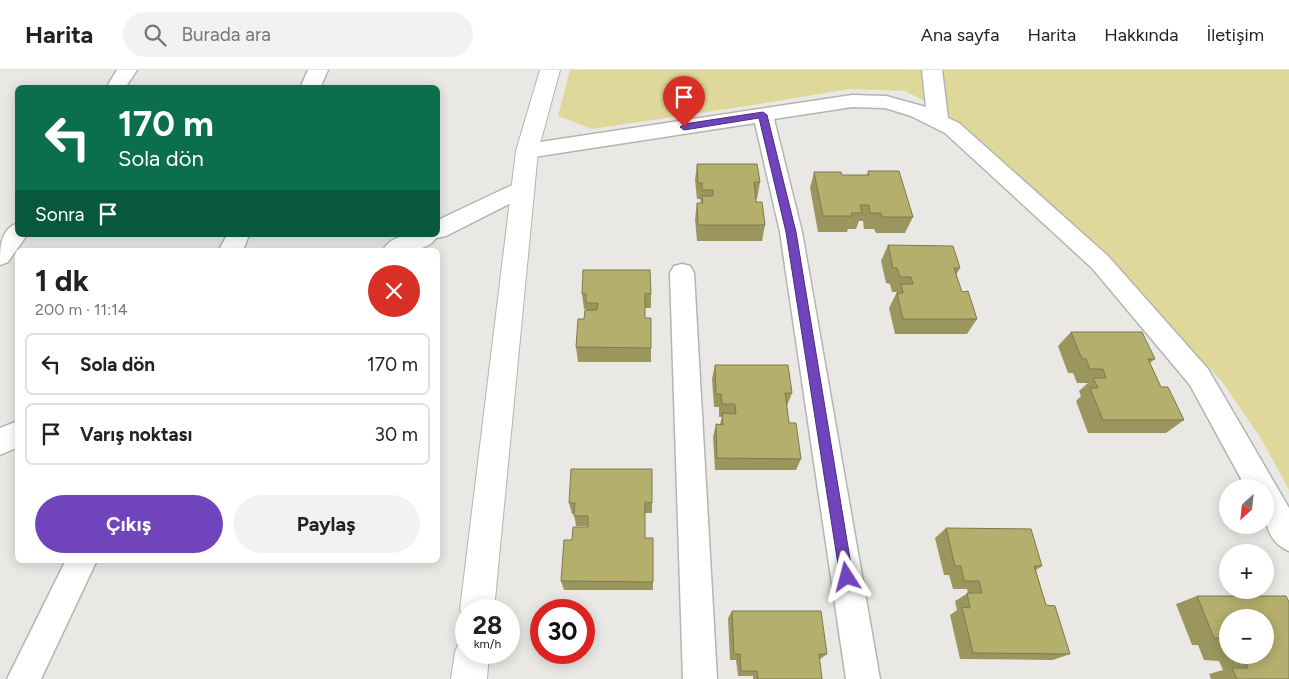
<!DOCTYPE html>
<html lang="tr">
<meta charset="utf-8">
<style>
:root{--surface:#fff;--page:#f2f2f2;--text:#222;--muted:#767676;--line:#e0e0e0;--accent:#7044bc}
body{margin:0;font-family:Figtree,sans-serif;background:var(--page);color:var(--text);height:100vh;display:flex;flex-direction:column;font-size:19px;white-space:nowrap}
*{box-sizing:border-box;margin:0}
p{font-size:16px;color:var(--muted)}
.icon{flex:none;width:28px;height:28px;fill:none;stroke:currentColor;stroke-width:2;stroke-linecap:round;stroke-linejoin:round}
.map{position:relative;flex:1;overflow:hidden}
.drawer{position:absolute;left:15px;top:178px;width:425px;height:315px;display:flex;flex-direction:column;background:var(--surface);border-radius:8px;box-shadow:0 2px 12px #0003}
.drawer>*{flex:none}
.guide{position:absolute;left:15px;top:15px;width:425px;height:152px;border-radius:8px;box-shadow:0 2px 12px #0003;background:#0b6e4f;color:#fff;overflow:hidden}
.needle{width:32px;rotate:207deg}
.fabs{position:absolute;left:1219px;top:409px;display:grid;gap:10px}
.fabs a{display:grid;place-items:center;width:55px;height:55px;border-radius:50%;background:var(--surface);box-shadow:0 2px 12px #0003;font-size:25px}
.speed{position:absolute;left:455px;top:529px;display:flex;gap:10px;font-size:25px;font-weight:700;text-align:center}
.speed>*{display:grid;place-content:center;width:65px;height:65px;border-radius:50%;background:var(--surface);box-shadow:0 2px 12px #0003;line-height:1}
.speed small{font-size:12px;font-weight:400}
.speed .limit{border:8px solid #d22;background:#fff;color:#111}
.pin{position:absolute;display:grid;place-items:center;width:42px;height:42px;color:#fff;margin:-51px -21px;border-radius:50% 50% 50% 0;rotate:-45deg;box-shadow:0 0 5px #0007}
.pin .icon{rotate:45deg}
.me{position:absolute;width:55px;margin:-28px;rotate:351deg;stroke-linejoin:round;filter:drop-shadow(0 0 4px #0008)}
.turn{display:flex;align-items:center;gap:18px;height:105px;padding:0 20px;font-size:22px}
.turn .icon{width:65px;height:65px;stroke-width:2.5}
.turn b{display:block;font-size:35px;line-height:42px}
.then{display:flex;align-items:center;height:48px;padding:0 20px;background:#0003;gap:10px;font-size:19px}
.round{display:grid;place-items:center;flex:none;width:52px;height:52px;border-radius:26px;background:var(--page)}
.overview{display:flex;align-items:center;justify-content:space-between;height:85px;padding:0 20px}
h1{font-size:30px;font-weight:700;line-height:38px}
.cta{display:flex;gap:10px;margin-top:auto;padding:10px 20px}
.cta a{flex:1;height:58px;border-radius:30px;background:var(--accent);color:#fff;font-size:20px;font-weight:700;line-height:58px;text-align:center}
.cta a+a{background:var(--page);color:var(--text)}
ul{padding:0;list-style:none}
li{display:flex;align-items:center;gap:15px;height:62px;margin:0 10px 8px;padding:0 10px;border:2px solid var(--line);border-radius:8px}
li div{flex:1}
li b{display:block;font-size:19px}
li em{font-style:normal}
header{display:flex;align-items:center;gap:30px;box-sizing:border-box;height:70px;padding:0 25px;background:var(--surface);border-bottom:1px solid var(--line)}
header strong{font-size:24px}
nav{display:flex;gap:28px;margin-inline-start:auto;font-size:18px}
.search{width:350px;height:45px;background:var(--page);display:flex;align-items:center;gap:12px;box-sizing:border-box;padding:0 18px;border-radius:28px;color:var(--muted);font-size:19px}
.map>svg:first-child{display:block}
.green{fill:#ded99a}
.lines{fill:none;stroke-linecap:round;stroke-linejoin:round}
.minor-casing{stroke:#b4b4b0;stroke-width:3}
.secondary-casing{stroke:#b4b4b0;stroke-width:2}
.minor{fill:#fff;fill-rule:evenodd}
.secondary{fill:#fff;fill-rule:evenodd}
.wall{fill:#9b965e;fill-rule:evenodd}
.building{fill:#b4af6d;stroke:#7e7a4c}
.route{fill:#7044bc;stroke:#492c7a}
</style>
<header>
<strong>Harita</strong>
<div class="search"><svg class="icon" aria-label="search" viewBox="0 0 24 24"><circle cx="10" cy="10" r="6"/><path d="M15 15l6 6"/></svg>Burada ara</div>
<nav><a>Ana sayfa</a><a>Harita</a><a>Hakkında</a><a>İletişim</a></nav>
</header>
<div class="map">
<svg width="1289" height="609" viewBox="0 0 1289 609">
<rect width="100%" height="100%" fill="#e9e8e4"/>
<path class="green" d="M570 0H1289V420L1262 370 1221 310 1006 97 939 38 905 21 849 19 753 35 592 59 558 46Z"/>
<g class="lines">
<g class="minor-casing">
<path id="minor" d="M117 0H137L125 18H106Z
M308 0H328L320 18H300Z
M922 0H942L948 48 959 53 1108 186 1208 299 1289 438V481C1262 470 1265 442 1265 418H1246L1190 315 1092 198 945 63 911 46 885 38 852 37 774 49 802 162 880 609H846L780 162 755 53 527 88 520 86 517 81 520 76 527 74 852 25 886 26 926 37Z
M523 110 531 113 534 118 531 123 446 166 436 168C426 184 399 180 383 180 394 161 419 165 438 165V150Z
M18 153V165H27L8 192 0 195C0 178 0 159 18 153Z
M227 165H249L243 180H219Z
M682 194 690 196 694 203 717 609H683L670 203 674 196Z
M18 351V377L0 385V358Z
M66 490H97L41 609H7Z"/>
</g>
<g class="secondary-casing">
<path id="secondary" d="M540 0H560L538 81 494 540H466V552L460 540 516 81Z
M466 567V582H489L487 609H451L455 582 460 570Z"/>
</g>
<use href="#minor" class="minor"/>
<use href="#secondary" class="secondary"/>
</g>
<path class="wall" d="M697 94 760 112 757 129H756V132L765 155 762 171H697L695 149 697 133H701L700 129H697L695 110Z
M868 101 913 147 905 163H876L874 159H864L863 151H859L856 159H848L847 162H818L810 118 814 102 842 105H867Z
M888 175 960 198 956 205 962 222 977 249 967 264H895L889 238 897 222H892L890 214 886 213 881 191Z
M582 224H651V238H645V248H651V292H578L576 277 587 240 586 239H584Z
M1071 262 1155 289 1150 293 1161 317 1184 350 1166 363H1088L1076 331 1081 326 1079 321 1088 313H1077L1073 303H1068L1058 276Z
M715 295 792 323 787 336 789 353 801 389 796 400H715L713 367 716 354H720L722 347H719V337H714L712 309Z
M569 433H652V443H645V468L653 512V520H564L561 511 572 470 588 456H576L574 444H572Z
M946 458 1042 496 1036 500 1046 535 1070 584 1053 590 960 589 950 545 957 540 955 531 968 523 967 519H953L949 505H944L935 468Z
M1197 526H1286L1289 532V609H1211L1209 604 1223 600 1219 591 1204 590 1198 575H1192L1176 534ZM1228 548H1265V585H1228Z
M732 541 827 584 819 590 822 609H753V606H738L736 590H730L728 548Z"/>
<path class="building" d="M697 94H757L760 112H754L756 132H762L765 155H698L697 133H703L702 126H713V120H702V113H698Z
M868 101H899L913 147H882L881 143H870L869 135H860L862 143H851L852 146H823L814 102H841L842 105H869Z
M888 175 953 176 960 198H954L962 222 968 221 977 249H903L897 223H903L901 214H913L911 207H900L897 198H893Z
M583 200H650L651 224 645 223V248H651V278L576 277 578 249H584L585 240H597L598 233H586V224H582Z
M1071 262H1142L1155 289H1148L1161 317H1168L1184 350H1103L1090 318H1098L1093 308H1106L1103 299H1090L1086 289H1082Z
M715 295H788L792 323H785L789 353H796L801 389 717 388 716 354 723 355 722 343 736 344 735 334H722L721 324H716Z
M571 399H652V433L645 432V468H653V512L561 511 564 470H572L573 457H588V446H574L575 433H569Z
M946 458 1031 459 1042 496H1034L1046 535 1055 536 1070 584 973 583 962 537 970 538 967 523H982L979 511H964L961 496H955Z
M1197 526H1286L1289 532V609H1237L1232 598H1248L1243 585H1265V548H1228L1227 584 1220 568H1214Z
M732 541H821L827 584H819L822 609H758L757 601H741L740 584H734Z"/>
<path class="route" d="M763 42 767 45 796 162 853 507 852 512 847 514 842 512 840 507 786 162 759 48 684 60 680 57 684 54Z"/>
</svg>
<div class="fabs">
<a><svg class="needle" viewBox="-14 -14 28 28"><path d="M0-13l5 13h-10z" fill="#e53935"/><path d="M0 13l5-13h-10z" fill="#767676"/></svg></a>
<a>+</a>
<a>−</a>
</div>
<div class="speed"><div>28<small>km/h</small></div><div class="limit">30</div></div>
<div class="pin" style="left:684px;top:57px;background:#d93025"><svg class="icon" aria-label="arrive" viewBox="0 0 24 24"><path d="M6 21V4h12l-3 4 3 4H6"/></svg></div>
<svg class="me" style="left:847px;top:507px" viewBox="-20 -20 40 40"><path d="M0-17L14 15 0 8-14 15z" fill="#7044bc" stroke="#fff" stroke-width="4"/></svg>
<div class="guide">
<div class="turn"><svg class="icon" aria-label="left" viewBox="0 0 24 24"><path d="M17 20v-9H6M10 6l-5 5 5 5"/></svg><div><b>170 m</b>Sola dön</div></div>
<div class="then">Sonra<svg class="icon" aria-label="arrive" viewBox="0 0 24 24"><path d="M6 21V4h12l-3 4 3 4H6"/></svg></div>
</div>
<section class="drawer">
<div class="overview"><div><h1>1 dk</h1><p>200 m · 11:14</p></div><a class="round" style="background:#d93025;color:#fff"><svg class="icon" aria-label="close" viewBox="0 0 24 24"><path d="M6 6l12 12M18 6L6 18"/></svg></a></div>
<ul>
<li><svg class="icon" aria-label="left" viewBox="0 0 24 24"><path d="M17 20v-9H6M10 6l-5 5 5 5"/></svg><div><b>Sola dön</b></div><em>170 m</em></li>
<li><svg class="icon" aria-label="arrive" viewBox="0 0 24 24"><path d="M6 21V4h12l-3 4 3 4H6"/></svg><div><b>Varış noktası</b></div><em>30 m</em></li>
</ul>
<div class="cta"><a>Çıkış</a><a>Paylaş</a></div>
</section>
</div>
